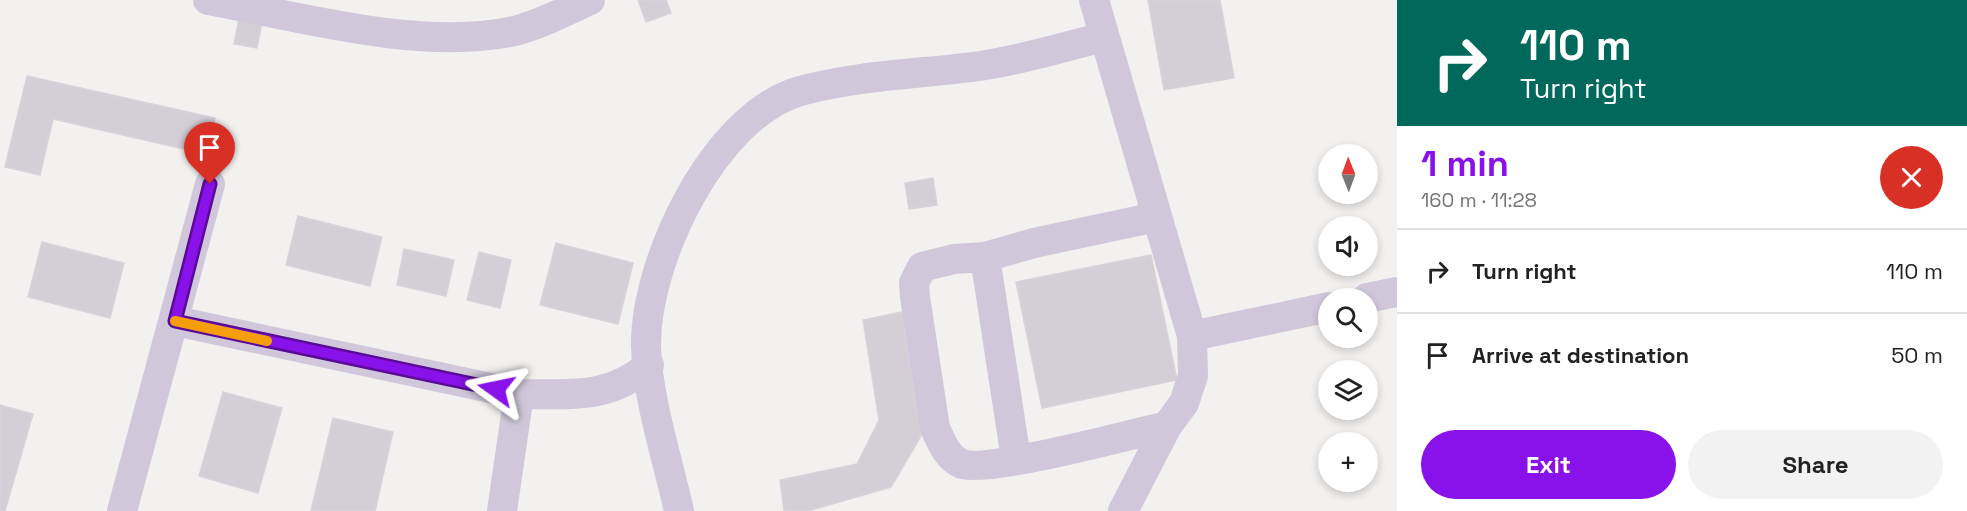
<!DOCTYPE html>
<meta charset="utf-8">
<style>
:root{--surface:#fff;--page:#f2f2f2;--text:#222;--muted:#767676;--line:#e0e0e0;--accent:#8911e9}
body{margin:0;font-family:"Space Grotesk",sans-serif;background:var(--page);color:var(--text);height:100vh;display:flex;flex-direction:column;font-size:22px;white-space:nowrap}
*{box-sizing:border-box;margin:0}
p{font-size:20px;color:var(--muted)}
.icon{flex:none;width:33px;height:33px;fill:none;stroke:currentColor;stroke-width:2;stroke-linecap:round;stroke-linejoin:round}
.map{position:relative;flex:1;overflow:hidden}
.sheet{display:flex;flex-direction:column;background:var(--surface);width:570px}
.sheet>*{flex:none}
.banner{background:#00695c;color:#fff;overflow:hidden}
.needle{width:39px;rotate:359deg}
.tools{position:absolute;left:1318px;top:144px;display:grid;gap:12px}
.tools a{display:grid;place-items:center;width:60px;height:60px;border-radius:50%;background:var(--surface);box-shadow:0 3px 9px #0003;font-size:30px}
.pin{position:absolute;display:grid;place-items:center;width:51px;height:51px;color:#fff;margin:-62px -26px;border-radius:50% 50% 50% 0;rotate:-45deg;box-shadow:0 0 6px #0007}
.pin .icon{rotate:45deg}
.me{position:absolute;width:66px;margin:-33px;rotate:282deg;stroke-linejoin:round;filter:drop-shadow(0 0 4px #0008)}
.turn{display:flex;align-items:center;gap:21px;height:126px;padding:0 24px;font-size:27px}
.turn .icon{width:78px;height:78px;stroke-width:2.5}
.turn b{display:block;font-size:42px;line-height:51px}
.round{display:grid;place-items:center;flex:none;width:63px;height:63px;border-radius:32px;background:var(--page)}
.overview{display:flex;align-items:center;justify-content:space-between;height:102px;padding:0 24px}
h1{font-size:36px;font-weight:700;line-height:45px;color:var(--accent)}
.action{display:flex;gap:12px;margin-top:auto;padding:12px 24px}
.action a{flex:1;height:69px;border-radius:36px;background:var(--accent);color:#fff;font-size:24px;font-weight:700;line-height:69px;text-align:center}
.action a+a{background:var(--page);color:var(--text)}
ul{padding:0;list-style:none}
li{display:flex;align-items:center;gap:18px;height:84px;padding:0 24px;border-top:2px solid var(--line)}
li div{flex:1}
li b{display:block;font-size:22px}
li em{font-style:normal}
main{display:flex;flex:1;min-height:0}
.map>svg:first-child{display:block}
.building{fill:#d4ced7;stroke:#d8d2db;stroke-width:1.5}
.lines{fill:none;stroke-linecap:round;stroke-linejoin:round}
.minor{stroke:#d0c8da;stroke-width:30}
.route-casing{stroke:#590b97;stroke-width:15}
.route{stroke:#8911e9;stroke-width:10}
.slow{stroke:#f59e0b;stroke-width:10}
</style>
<main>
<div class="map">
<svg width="1397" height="511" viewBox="0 0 1397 511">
<rect width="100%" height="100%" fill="#f2f1ef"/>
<path class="building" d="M638 0H666L671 13 646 22Z
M1148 0H1220L1234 78 1164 90Z
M239 18 262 23 257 48 234 44Z
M27 76 215 118 206 154 53 119 40 175 5 167Z
M933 178 937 205 909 209 905 183Z
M298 216 382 237 370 286 286 265Z
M42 242 124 263 110 318 28 297Z
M556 243 633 263 618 324 540 305Z
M404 249 454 260 446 296 397 285Z
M479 252 511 260 500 308 467 300Z
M1151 255 1177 380 1042 408 1016 282Z
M902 312 921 436 891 487 808 511H784L780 480 857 464 879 420 863 320Z
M223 392 282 408 258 493 199 476Z
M0 405 33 414 5 511H0Z
M333 418 393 432 375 511H311Z"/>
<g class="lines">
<path class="minor" d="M208 0C301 17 416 50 510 32 534 27 567 11 590 0
M1094 0 1192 336 1193 376 1184 403 1167 426 1123 511
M1156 217 1034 243 985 257 954 259 922 267 914 283 915 297 935 428C941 441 947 458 962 464 987 473 1133 434 1167 426
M985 257 1016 459
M1367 298 1397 292
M175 321 519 394C569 394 609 400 649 365
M1192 336 1329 307
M122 511 210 184
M502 511 519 394
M679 511C668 461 647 397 646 346 645 261 714 116 800 91 858 75 921 74 980 66 1022 60 1063 47 1104 37"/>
</g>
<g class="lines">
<g class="route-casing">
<path id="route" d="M210 184 175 321 496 389"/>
</g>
<use href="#route" class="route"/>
<path class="slow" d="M175 321 267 341"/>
</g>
</svg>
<div class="tools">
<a><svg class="needle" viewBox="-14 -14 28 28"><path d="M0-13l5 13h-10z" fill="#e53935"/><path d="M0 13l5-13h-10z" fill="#767676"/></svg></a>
<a><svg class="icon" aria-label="sound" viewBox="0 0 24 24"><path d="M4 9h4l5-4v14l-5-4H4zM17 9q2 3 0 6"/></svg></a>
<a><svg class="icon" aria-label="search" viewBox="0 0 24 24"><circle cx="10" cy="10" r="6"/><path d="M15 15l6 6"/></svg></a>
<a><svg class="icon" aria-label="layers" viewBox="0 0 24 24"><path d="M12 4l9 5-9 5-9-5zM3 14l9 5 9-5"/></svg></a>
<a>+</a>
</div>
<div class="pin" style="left:210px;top:184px;background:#d93025"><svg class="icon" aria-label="arrive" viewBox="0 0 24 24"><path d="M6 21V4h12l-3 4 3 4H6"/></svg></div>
<svg class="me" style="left:496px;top:389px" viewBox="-20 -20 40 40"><path d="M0-17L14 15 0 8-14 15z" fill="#8911e9" stroke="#fff" stroke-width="4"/></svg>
</div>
<section class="sheet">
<div class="banner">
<div class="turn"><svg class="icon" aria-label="right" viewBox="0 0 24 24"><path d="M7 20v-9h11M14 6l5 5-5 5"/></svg><div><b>110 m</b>Turn right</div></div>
</div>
<div class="overview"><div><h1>1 min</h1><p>160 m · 11:28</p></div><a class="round" style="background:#d93025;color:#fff"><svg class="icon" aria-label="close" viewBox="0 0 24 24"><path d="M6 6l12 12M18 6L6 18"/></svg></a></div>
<ul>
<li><svg class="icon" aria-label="right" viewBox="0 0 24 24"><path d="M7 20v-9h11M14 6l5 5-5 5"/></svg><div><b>Turn right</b></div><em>110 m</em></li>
<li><svg class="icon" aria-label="arrive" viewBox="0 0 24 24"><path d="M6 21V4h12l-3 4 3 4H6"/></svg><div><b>Arrive at destination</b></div><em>50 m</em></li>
</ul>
<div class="action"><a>Exit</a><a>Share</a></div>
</section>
</main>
